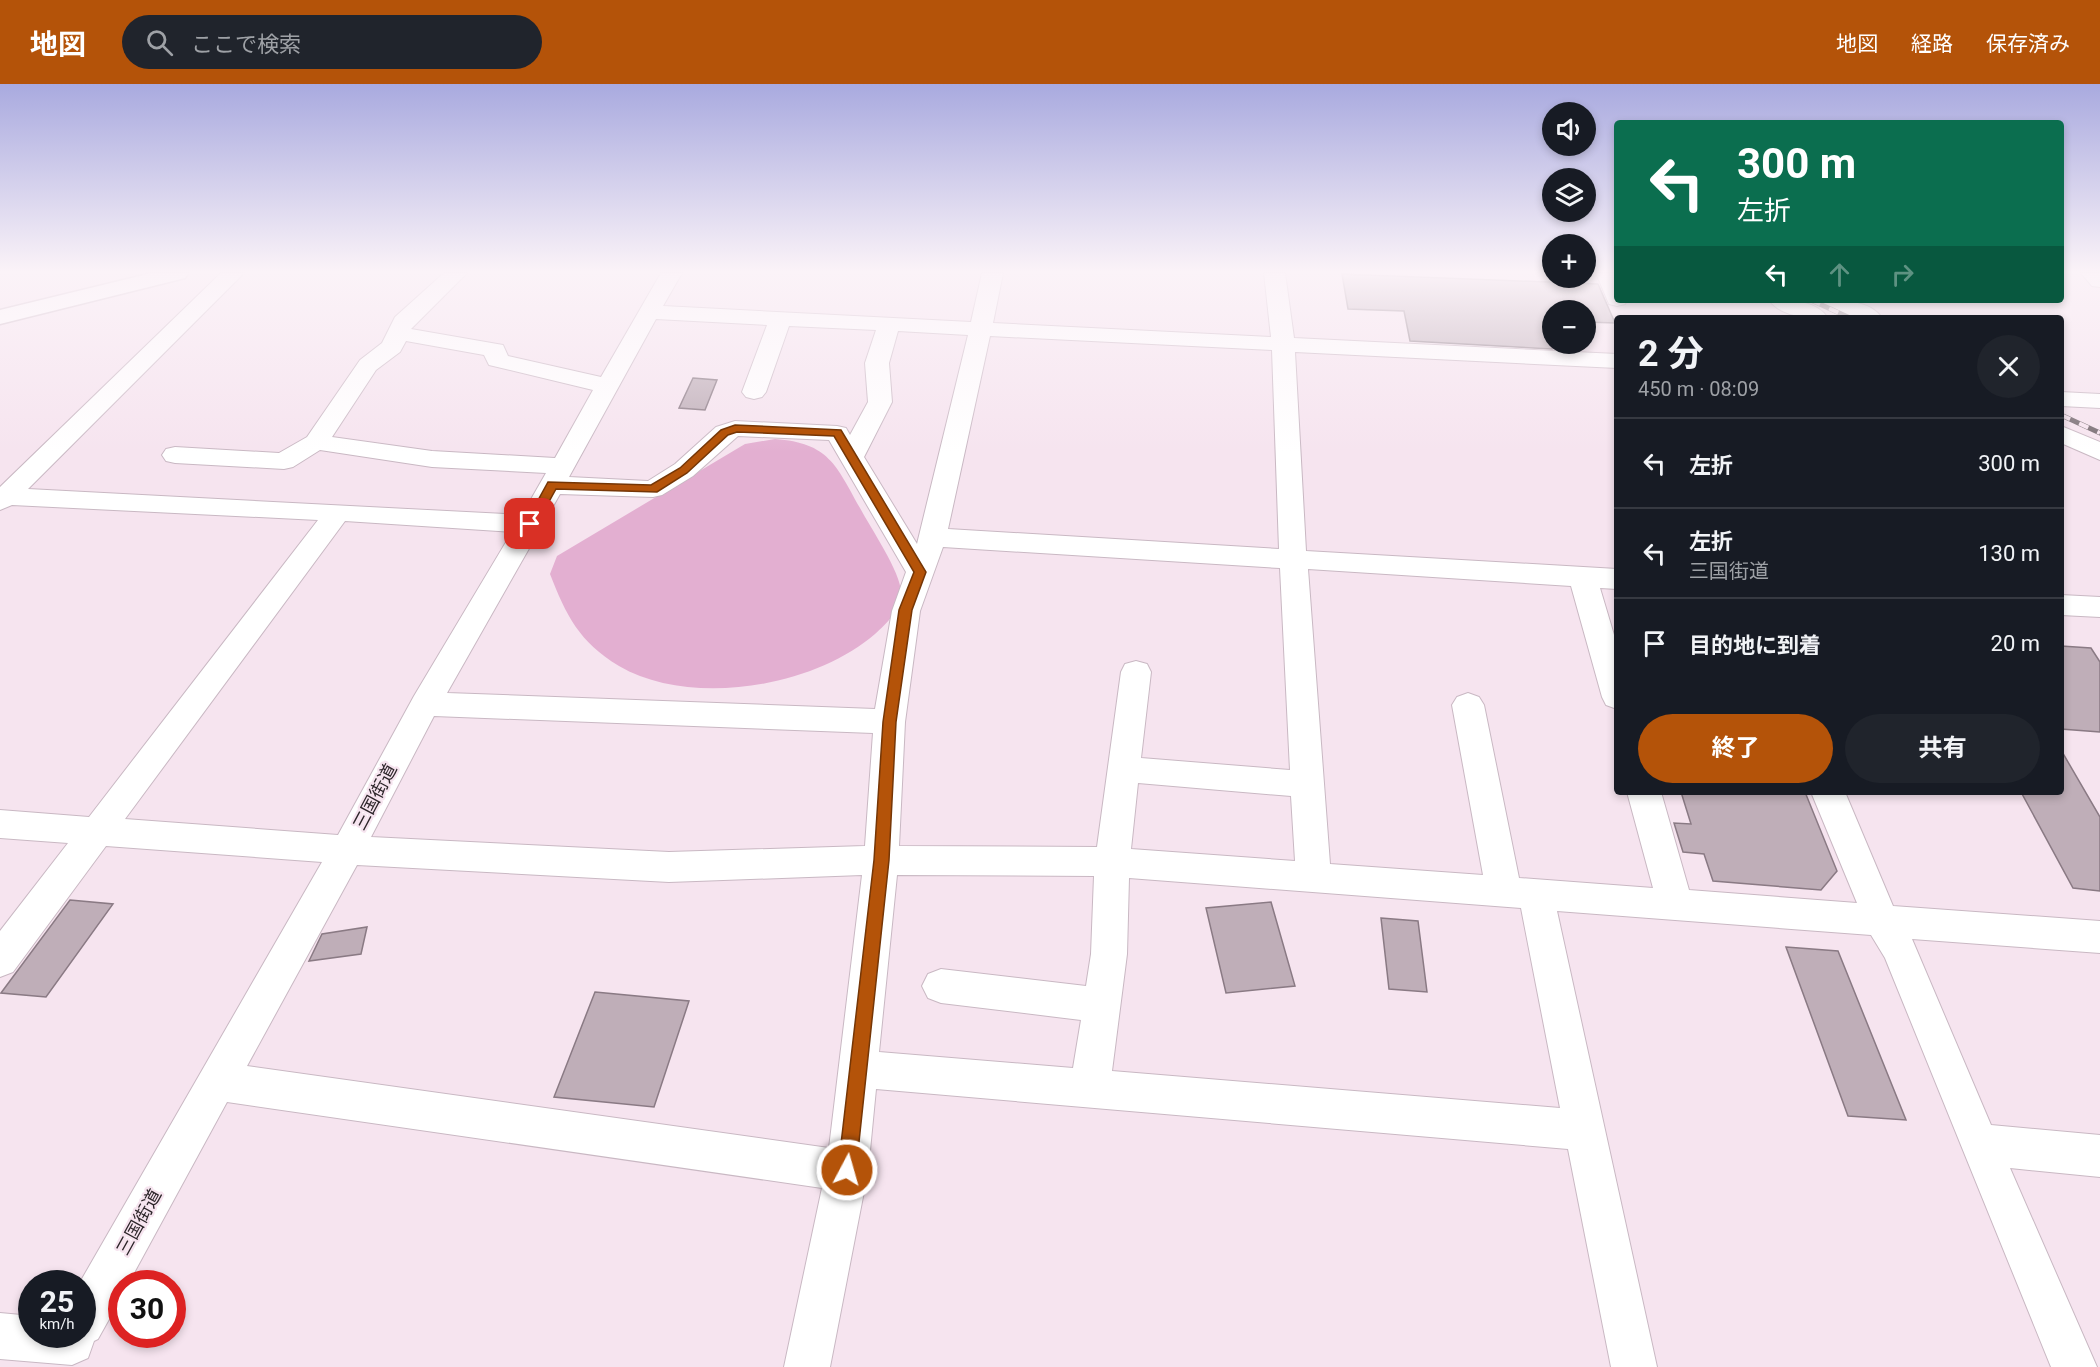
<!DOCTYPE html>
<html lang="ja">
<meta charset="utf-8">
<style>
:root{--surface:#171b24;--page:#20242c;--text:#f1f3f6;--muted:#9ea1a6;--line:#363941;--accent:#b45309}
body{margin:0;font-family:Roboto,"Noto Sans JP",sans-serif;background:var(--page);color:var(--text);height:100vh;display:flex;flex-direction:column;font-size:22px;white-space:nowrap}
*{box-sizing:border-box;margin:0}
p{font-size:20px;color:var(--muted)}
.icon{flex:none;width:33px;height:33px;fill:none;stroke:currentColor;stroke-width:2;stroke-linecap:round;stroke-linejoin:round}
.map{position:relative;flex:1;overflow:hidden}
.details{position:absolute;left:1614px;top:231px;width:450px;height:480px;display:flex;flex-direction:column;background:var(--surface);border-radius:6px;box-shadow:0 3px 9px #0003}
.details>*{flex:none}
.banner{position:absolute;left:1614px;top:36px;width:450px;height:183px;border-radius:6px;box-shadow:0 3px 9px #0003;background:#0b6e4f;color:#fff;overflow:hidden}
.buttons{position:absolute;left:1542px;top:18px;display:grid;gap:12px}
.buttons a{display:grid;place-items:center;width:54px;height:54px;border-radius:50%;background:var(--surface);box-shadow:0 3px 9px #0003;font-size:30px}
.speed{position:absolute;left:18px;top:1186px;display:flex;gap:12px;font-size:30px;font-weight:700;text-align:center}
.speed>*{display:grid;place-content:center;width:78px;height:78px;border-radius:50%;background:var(--surface);box-shadow:0 3px 9px #0003;line-height:1}
.speed small{font-size:15px;font-weight:400}
.speed .limit{border:9px solid #d22;background:#fff;color:#111}
.pin{position:absolute;display:grid;place-items:center;width:51px;height:51px;color:#fff;margin:-26px;border-radius:12px;box-shadow:0 3px 9px #0006}
.me{position:absolute;width:66px;margin:-33px;rotate:6deg;stroke-linejoin:round;filter:drop-shadow(0 0 4px #0008)}
.turn{display:flex;align-items:center;gap:21px;height:126px;padding:0 24px;font-size:27px}
.turn .icon{width:78px;height:78px;stroke-width:2.5}
.turn b{display:block;font-size:42px;line-height:51px}
.lanes{display:flex;align-items:center;height:57px;padding:0 24px;background:#0003;justify-content:center;gap:30px;direction:ltr}
.lanes .off{opacity:.35}
.round{display:grid;place-items:center;flex:none;width:63px;height:63px;border-radius:32px;background:var(--page)}
.head{display:flex;align-items:center;justify-content:space-between;height:102px;padding:0 24px}
h1{font-size:36px;font-weight:700;line-height:45px}
.action{display:flex;gap:12px;margin-top:auto;padding:12px 24px}
.action a{flex:1;height:69px;border-radius:36px;background:var(--accent);color:#fff;font-size:24px;font-weight:700;line-height:69px;text-align:center}
.action a+a{background:var(--page);color:var(--text)}
ul{padding:0;list-style:none}
li{display:flex;align-items:center;gap:18px;height:90px;padding:0 24px;border-top:2px solid var(--line)}
li div{flex:1}
li b{display:block;font-size:22px}
li em{font-style:normal}
header{display:flex;align-items:center;gap:36px;box-sizing:border-box;height:84px;padding:0 30px;background:var(--accent);color:#fff}
header strong{font-size:28px}
nav{display:flex;gap:33px;margin-inline-start:auto;font-size:21px}
.search{width:420px;height:54px;background:var(--page);display:flex;align-items:center;gap:15px;box-sizing:border-box;padding:0 21px;border-radius:33px;color:var(--muted);font-size:22px}
.map>svg:first-child{display:block}
.green{fill:#e3afd1}
.building{fill:#bfaeb8;stroke:#8a7a84;stroke-width:1.5}
.lines{fill:none;stroke-linecap:round;stroke-linejoin:round}
.minor-casing{stroke:#c9b8c3;stroke-width:2}
.major-casing{stroke:#c9b8c3;stroke-width:3}
.minor{fill:#fff;fill-rule:evenodd}
.major{fill:#fff;fill-rule:evenodd}
.rail-casing{stroke:#776c72;stroke-width:5}
.rail{stroke:#f6e4ef;stroke-width:4;stroke-dasharray:10;stroke-linecap:butt}
.route{fill:#b45309;stroke:#753606;stroke-width:1.5}
.labels{text-anchor:middle;stroke-width:4.5;stroke-linejoin:round;paint-order:stroke}
.street-label{font-size:18px;fill:#2c2529;stroke:#f6e4ef}
</style>
<header>
<strong>地図</strong>
<div class="search"><svg class="icon" aria-label="search" viewBox="0 0 24 24"><circle cx="10" cy="10" r="6"/><path d="M15 15l6 6"/></svg>ここで検索</div>
<nav><a>地図</a><a>経路</a><a>保存済み</a></nav>
</header>
<div class="map">
<svg width="2100" height="1283" viewBox="0 0 2100 1283">
<rect width="100%" height="100%" fill="#f6e4ef"/>
<path class="green" d="M775 355C829 359 836 381 860 424 870 443 902 490 901 509 900 527 887 539 875 550 814 603 691 624 619 582 579 558 566 531 550 490L557 472 745 360Z"/>
<path class="building" d="M1342 190 1598 200 1615 239 1586 238V226H1552V265L1410 257 1404 227 1348 225Z
M693 294 717 296 705 326 679 324Z
M2061 562 2091 564 2100 578V648L2061 645Z
M2061 666 2100 733V807L2073 804 2021 708H2061Z
M1681 708H1805L1837 787 1821 806 1713 797 1704 770 1683 768 1674 739 1691 740Z
M70 816 113 820 46 913 1 909Z
M1271 818 1295 902 1226 909 1206 824Z
M1381 834 1418 837 1427 908 1389 905Z
M367 843 361 870 309 877 322 850Z
M1786 863 1838 867 1906 1036 1848 1032Z
M595 908 689 917 654 1023 554 1013Z"/>
<g class="lines">
<g class="minor-casing">
<path id="minor" d="M221 189H244L28 405 522 431 546 389 432 383 320 366 293 383 284 385 175 379 166 377 162 371 166 365 175 363 279 369 307 353 360 276 382 259 395 233 444 189H467L411 245 503 261 508 272 601 293 661 189H682L663 222 971 238 982 189H1003L993 239 1271 253 1264 189H1285L1294 254 1617 270V284L1295 268 1306 467 1617 485V505L1600 504 1617 561V625L1606 621 1602 613 1571 502 1308 485 1330 780 1483 791 1452 621 1457 613 1468 609 1479 613 1484 621 1519 794 1653 804 1627 708H1661L1689 806 1857 819 1811 708H1845L1893 822 2100 837V869L1912 855 1991 1041 2100 1051V1093L2010 1084 2097 1283H2051L1885 874 1871 851 1557 827 1657 1283H1611L1568 1065 876 1005 868 1087 830 1283H784L822 1104 227 1018 128 1200H122V1212L98 1255 94 1257 88 1274 72 1281 0 1275V1229L32 1232V1251H82V1200H79L322 778 106 762 13 888 0 893V847L68 759 0 754V726L89 733 318 436 12 421 0 426V403ZM656 235 767 241 742 308 746 313 754 315 762 313 766 308 789 242 876 246 865 279 868 318 850 351 846 344 837 342 735 337 716 343 675 380 648 397 569 393ZM898 247 968 251 917 460 864 373 892 318 889 279ZM990 252 1272 266 1279 465 948 445ZM406 257 484 271 489 281 593 306 555 374 432 367 332 353 376 286 400 268ZM738 352 829 356 906 488 892 527 875 625 447 609 560 410 653 413 662 411 693 392ZM345 437 512 448 414 612 338 751 125 735ZM943 463 1280 484 1290 686 1141 674 1151 588 1147 580 1136 577 1125 580 1121 588 1097 763 899 762 905 638 920 527ZM434 632 873 649 865 762 669 768 371 753ZM1138 699 1291 712 1295 777 1131 765ZM357 781 669 798 862 791 829 1064 247 982ZM897 791 1094 792 1091 870 1086 902 941 885 928 890 922 902 928 914 941 919 1081 936 1073 984 879 968ZM1129 794 1521 824 1560 1024 1112 987 1127 870Z
M1596 189H1616L1617 216H1627L1625 220 1617 222 1609 220Z
M2081 189H2100V203L2092 202Z
M1769 216C1789 216 1816 216 1828 234 1809 234 1782 234 1769 216Z
M1821 216C1841 216 1870 216 1882 234 1862 234 1834 234 1821 216Z
M2061 308 2100 310V324L2061 322Z
M2061 342 2100 358V376L2061 359Z
M2061 511 2100 513V533L2061 531Z"/>
</g>
<g class="major-casing">
<path id="major" d="M152 189H188L185 194 0 240V226Z"/>
</g>
<use href="#minor" class="minor"/>
<use href="#major" class="major"/>
<g class="rail-casing">
<path id="rail" d="M1811 216 1850 234
M2061 331 2100 349"/>
</g>
<use href="#rail" class="rail"/>
</g>
<linearGradient id="sky" x2="0" y2="1"><stop stop-color="#a9aadf"/><stop offset="0.51" stop-color="#fbf3f8"/><stop offset="1" stop-color="#fbf3f8" stop-opacity="0"/></linearGradient>
<rect width="2100" height="368" fill="url(#sky)"/>
<path class="route" d="M735 341 841 346 926 488 912 526 896 638 889 776 856 1086 853 1093 847 1095 841 1093 838 1086 874 776 883 638 899 526 914 488 834 352 737 348 728 351 687 389 657 408 556 405 535 443H526L525 440 548 398 651 401 680 384 721 346Z"/>
<g class="labels">
<g class="street-label">
<text transform="translate(375 713) rotate(-62)" y="6">三国街道</text>
<text transform="translate(139 1138) rotate(-61)" y="6">三国街道</text>
</g>
</g>
</svg>
<div class="buttons">
<a><svg class="icon" aria-label="sound" viewBox="0 0 24 24"><path d="M4 9h4l5-4v14l-5-4H4zM17 9q2 3 0 6"/></svg></a>
<a><svg class="icon" aria-label="layers" viewBox="0 0 24 24"><path d="M12 4l9 5-9 5-9-5zM3 14l9 5 9-5"/></svg></a>
<a>+</a>
<a>−</a>
</div>
<div class="speed"><div>25<small>km/h</small></div><div class="limit">30</div></div>
<div class="pin" style="left:530px;top:440px;background:#d93025"><svg class="icon" aria-label="arrive" viewBox="0 0 24 24"><path d="M6 21V4h12l-3 4 3 4H6"/></svg></div>
<svg class="me" style="left:847px;top:1086px" viewBox="-20 -20 40 40"><circle r="17" fill="#b45309" stroke="#fff" stroke-width="3"/><path d="M0-11L8 9 0 5-8 9z" fill="#fff"/></svg>
<div class="banner">
<div class="turn"><svg class="icon" aria-label="left" viewBox="0 0 24 24"><path d="M17 20v-9H6M10 6l-5 5 5 5"/></svg><div><b>300 m</b>左折</div></div>
<div class="lanes"><svg class="icon" aria-label="left" viewBox="0 0 24 24"><path d="M17 20v-9H6M10 6l-5 5 5 5"/></svg><svg class="icon off" aria-label="ahead" viewBox="0 0 24 24"><path d="M12 20V5M6 11l6-6 6 6"/></svg><svg class="icon off" aria-label="right" viewBox="0 0 24 24"><path d="M7 20v-9h11M14 6l5 5-5 5"/></svg></div>
</div>
<section class="details">
<div class="head"><div><h1>2 分</h1><p>450 m · 08:09</p></div><a class="round"><svg class="icon" aria-label="close" viewBox="0 0 24 24"><path d="M6 6l12 12M18 6L6 18"/></svg></a></div>
<ul>
<li><svg class="icon" aria-label="left" viewBox="0 0 24 24"><path d="M17 20v-9H6M10 6l-5 5 5 5"/></svg><div><b>左折</b></div><em>300 m</em></li>
<li><svg class="icon" aria-label="left" viewBox="0 0 24 24"><path d="M17 20v-9H6M10 6l-5 5 5 5"/></svg><div><b>左折</b><p>三国街道</p></div><em>130 m</em></li>
<li><svg class="icon" aria-label="arrive" viewBox="0 0 24 24"><path d="M6 21V4h12l-3 4 3 4H6"/></svg><div><b>目的地に到着</b></div><em>20 m</em></li>
</ul>
<div class="action"><a>終了</a><a>共有</a></div>
</section>
</div>
